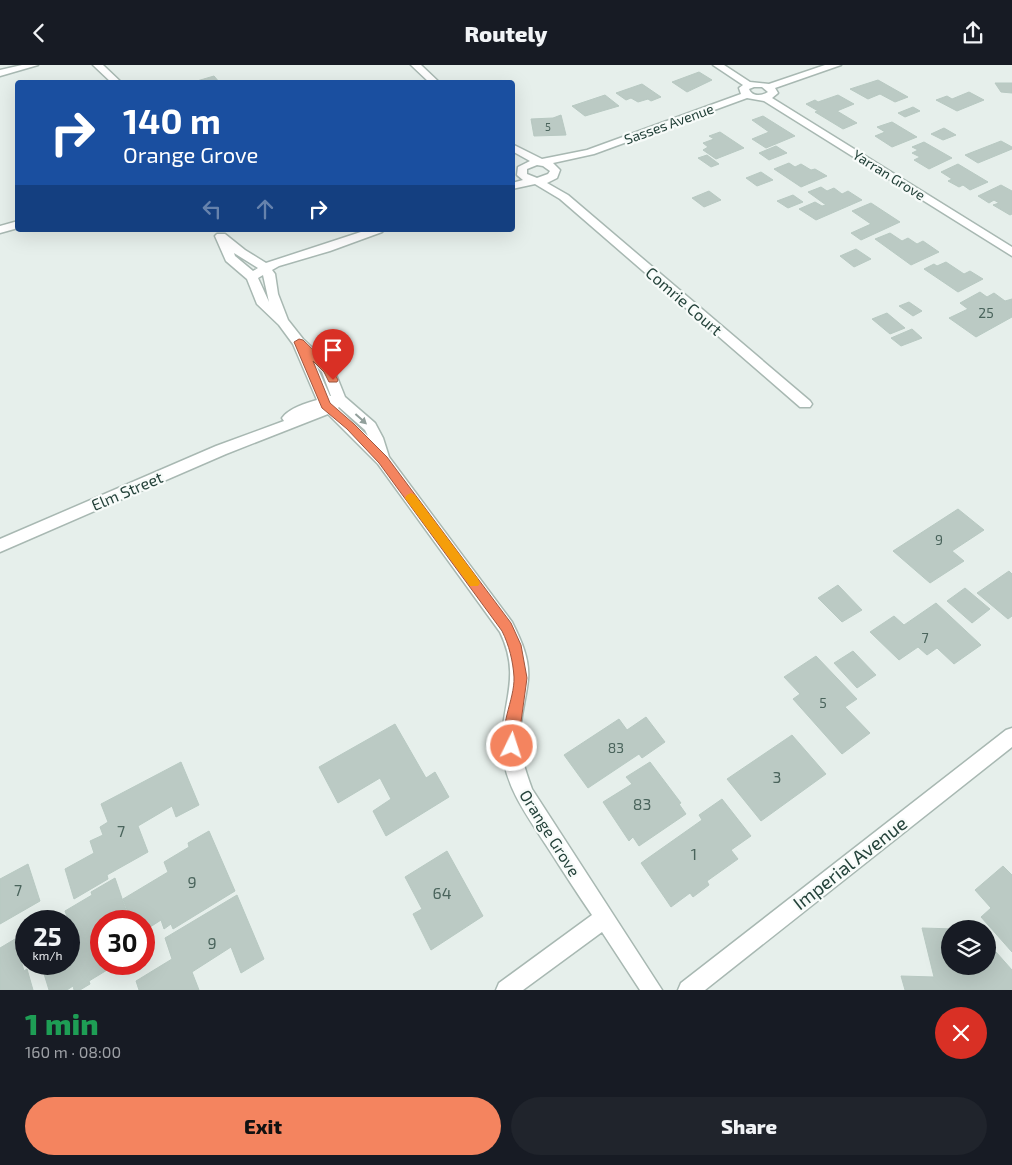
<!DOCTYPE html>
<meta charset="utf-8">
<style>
:root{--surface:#171b24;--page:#20242c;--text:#f1f3f6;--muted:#9ea1a6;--accent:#f4845f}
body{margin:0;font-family:"Exo 2",sans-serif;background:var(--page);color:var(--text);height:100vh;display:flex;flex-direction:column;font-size:19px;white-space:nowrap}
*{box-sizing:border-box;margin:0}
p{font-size:16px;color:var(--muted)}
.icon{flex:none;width:28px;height:28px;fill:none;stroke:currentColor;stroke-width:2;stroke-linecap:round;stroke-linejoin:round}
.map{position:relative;height:925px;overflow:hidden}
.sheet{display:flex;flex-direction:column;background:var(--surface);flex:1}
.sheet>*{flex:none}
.banner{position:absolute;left:15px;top:15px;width:500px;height:152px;border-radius:5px;box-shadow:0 5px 20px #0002;background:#1a4fa0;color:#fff;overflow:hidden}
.tools{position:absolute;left:941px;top:855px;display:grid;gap:10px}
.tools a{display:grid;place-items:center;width:55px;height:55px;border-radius:50%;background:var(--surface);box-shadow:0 5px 20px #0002;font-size:25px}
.speed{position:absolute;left:15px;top:845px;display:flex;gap:10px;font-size:25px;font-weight:700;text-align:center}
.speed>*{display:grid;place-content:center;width:65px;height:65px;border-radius:50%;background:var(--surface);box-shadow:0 5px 20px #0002;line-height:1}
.speed small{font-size:12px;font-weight:400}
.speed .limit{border:8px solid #d22;background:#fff;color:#111}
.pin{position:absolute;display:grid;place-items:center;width:42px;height:42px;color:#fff;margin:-51px -21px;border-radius:50% 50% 50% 0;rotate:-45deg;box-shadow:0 0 5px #0007}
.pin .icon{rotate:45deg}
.me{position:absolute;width:55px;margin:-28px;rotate:4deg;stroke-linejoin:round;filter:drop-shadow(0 0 4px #0008)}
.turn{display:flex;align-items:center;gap:18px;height:105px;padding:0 25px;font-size:22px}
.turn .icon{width:65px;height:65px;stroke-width:2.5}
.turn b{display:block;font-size:35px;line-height:42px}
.lanes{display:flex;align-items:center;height:48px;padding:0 25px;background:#0003;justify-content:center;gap:25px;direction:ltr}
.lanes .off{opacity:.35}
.round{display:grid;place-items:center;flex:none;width:52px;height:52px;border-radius:26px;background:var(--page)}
.head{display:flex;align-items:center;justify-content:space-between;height:85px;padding:0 25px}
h1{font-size:30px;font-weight:800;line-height:38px;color:#1e9e55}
.action{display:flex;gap:10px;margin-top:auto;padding:10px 25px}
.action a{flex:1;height:58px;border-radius:30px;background:var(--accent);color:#111;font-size:20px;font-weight:800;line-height:58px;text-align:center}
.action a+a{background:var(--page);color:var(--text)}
header{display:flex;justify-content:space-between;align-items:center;height:65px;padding:0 25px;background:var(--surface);font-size:22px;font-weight:800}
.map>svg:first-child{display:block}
.building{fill:#bbcac4;stroke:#b8c9c2}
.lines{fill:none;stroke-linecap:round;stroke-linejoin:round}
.minor-casing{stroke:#a8b8b2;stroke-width:3}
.minor{fill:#fff;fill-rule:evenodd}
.oneway{fill:#92a09c}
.route{fill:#f4845f;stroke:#9f563e}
.slow{fill:#f59e0b}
.labels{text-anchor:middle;stroke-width:4.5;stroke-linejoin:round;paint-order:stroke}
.far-number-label{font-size:11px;fill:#4a645c}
.far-street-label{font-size:14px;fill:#24423a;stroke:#f7fbf9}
.number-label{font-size:14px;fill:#4a645c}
.street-label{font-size:16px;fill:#24423a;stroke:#f7fbf9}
.near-number-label{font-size:16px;fill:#4a645c}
.near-street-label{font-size:19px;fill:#24423a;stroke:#f7fbf9}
</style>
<header><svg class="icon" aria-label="back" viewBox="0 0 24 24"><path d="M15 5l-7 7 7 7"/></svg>Routely<svg class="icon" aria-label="share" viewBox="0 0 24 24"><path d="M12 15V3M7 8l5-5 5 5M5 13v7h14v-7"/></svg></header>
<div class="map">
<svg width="1012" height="925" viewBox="0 0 1012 925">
<rect width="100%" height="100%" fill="#e6efeb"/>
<path class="building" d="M699 7 712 15 687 27 672 17Z
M214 11 220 18H190Z
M878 15 908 32 895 37 880 29 868 34 850 24Z
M995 18H1012V28L1001 27Z
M642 19 661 32 651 36 648 34 638 37 631 33 626 35 616 28Z
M969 27 984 35 957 46 936 35 947 31 952 34Z
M605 30 619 41 585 51 572 41Z
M838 30 854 39 837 46 857 58 843 64 815 47 818 46 806 39 815 35 818 37Z
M913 42 920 46 905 52 898 48Z
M561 50 566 70 534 71 531 54 553 53Z
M763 51 795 71 766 83 752 74 769 67 752 55Z
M892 57 917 72 892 82 875 71 885 67 877 62Z
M944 63 956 70 943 75 931 69Z
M720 67 744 83 716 94 703 85 708 82 703 78 714 74 709 71Z
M1001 76 1012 82V84L978 98 965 90Z
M924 77 952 93 929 104 914 95 920 92 912 88 918 85 912 82Z
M776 81 787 88 769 95 759 88Z
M707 90 719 99 711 102 698 93Z
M789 98 795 102 801 99 811 105 815 104 827 111 801 122 774 104Z
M958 99 988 117 970 125 963 120 959 122 948 116 952 114 941 107Z
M761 107 773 115 757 121 746 113Z
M1001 120 1012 126V149L1010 150 993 140 999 138 994 135 989 138 978 131Z
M821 122 827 126 834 123 842 129 848 126 862 135 816 155 799 144 815 137 822 141 826 140 808 127Z
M709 126 721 135 704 142 692 133Z
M793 130 803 137 788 143 777 136Z
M871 138 900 157 861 175 851 168 871 159 852 146Z
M890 168 902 176 908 173 917 179 923 176 939 187 911 200 875 174Z
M856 184 871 194 854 202 840 191Z
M946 197 964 209 970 206 983 214 958 227 924 204 934 199 937 201Z
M980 227 987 232 994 228 1005 236 1012 234V252L976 272 949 253 968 244 960 238Z
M909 237 922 246 913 251 899 241Z
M887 248 905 263 890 269 872 254Z
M912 264 922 273 901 281 891 273Z
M958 444 984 465 952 486 964 496 930 518 893 486Z
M1009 506 1012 509V551L1008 554 977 528Z
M838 520 862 545 842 557 818 533Z
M965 523 990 544 972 558 947 536Z
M936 538 981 580 954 599 937 583 927 590 918 582 899 595 870 567 894 551 904 560Z
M853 586 876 610 857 623 834 598Z
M816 591 857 634 845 642 870 668 842 689 793 634 800 629 784 612Z
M646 652 665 677 642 693 639 689 588 723 564 690 619 654 627 665Z
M395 659 426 713 435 707 449 732 386 771 373 746 391 734 380 713 338 738 319 702Z
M792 670 826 709 761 756 727 714Z
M181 697 199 740 176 752 172 741 138 761 148 787 107 810 108 814 74 834 65 804 94 788 90 776 103 770 100 762 108 757 101 739Z
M650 697 681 738 679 739 686 749 639 781 633 772 629 776 603 737 632 719 626 712Z
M722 734 751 771 731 785 738 794 707 816 709 820 693 832 690 828 671 842 641 798 702 755 699 750Z
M209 766 235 826 173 864 171 859 164 864 161 855 144 866V856H131L123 834 168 807 164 797 189 782 188 778Z
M447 786 483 851 431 885 413 849 422 844 405 812Z
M28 799 40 836 0 859V814Z
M1003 801 1012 810V887L981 852 991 843 975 825Z
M115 813 127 848 113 856H101V899H111L112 902 89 916 90 919 80 925H74L73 921 67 925H49L41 899H69V864L71 863 65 846 92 830 91 827Z
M237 830 264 894 241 908 231 882 192 907 199 925H139L136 916 172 894 165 873Z
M922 863 955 864H950V901H988V885L989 888 996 887 1012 905V925H905L901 911 934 912Z
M15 874 24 906 27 904 33 925H0V883Z"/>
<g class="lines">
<g class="minor-casing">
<path id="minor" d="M22 0H38L0 11V5Z
M93 0H103L122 18H112Z
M411 0H421L440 18H430Z
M713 0H724L750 17 769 19 825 0H841L775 23 778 28 772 33 1012 182V191L764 36 747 33 594 89 553 98 560 105 557 113 547 118 568 130 810 336 812 339 810 342H800L560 134 535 119 512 124V118L523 115 517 110 518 102 530 96 512 86V79L542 94 587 85 741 29 739 23 743 20ZM754 22H762L768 27C762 31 752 32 749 24ZM537 100 543 101 550 106 548 109 537 113 527 109V104Z
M18 156V163L0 168V161Z
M367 165H384L382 167 330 186 279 201 272 205 275 209 278 229 288 255 303 274 333 302 345 332 375 358 383 373 389 392 512 557C521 575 530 594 528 615 526 634 520 653 520 672 520 691 526 707 532 724L662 925H640L602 867 523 925H496L499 918 592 850C576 827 561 803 546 780 528 752 507 724 503 691 497 644 524 616 500 567L378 399 328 349 226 389 0 487V474L216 381 284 356 282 353C289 343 306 338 317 335L293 279 279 260 257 239 247 214 226 196 215 171 217 169H225L245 185 266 198ZM234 188 258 203 253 206 235 191ZM263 210 269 237 258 213ZM317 302 322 307 331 331H330ZM339 342 365 365 368 371 338 343Z
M1012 663V682L705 925H678L681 918 1006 665Z"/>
</g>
<use href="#minor" class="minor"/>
</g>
<defs><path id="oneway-solid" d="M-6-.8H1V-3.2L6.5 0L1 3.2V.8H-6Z" transform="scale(1.25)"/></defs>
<use class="oneway" href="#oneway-solid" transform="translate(361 354) rotate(42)"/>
<path class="route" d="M299 274 303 275 331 302 338 315 337 317H329L324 307 313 296 330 338 354 359 387 392 511 558 521 580 527 613 517 686 512 688 507 686C497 663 515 635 514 612 513 596 509 580 502 566L379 398 347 364 322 343 294 277Z"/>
<path class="slow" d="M411 428 415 430 478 514 480 518 478 521H470L407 436 405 433 407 430Z"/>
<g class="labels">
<g class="far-number-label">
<text x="548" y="66">5</text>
</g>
<g class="far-street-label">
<text transform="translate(669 59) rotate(-20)" y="5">Sasses Avenue</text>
<text transform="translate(889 110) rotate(32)" y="5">Yarran Grove</text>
</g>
<g class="number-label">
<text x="986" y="253">25</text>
<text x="939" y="480">9</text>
<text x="925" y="578">7</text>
<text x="823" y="643">5</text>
<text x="616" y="688">83</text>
</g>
<g class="street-label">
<text transform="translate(684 236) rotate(41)" y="6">Comrie Court</text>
<text transform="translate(127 426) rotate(-23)" y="6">Elm Street</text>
<text transform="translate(550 768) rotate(58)" y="6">Orange Grove</text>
</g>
<g class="near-number-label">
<text x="777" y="718">3</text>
<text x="642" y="745">83</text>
<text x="121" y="772">7</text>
<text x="694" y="795">1</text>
<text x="192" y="823">9</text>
<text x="18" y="831">7</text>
<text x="442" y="834">64</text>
<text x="212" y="884">9</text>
</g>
<g class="near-street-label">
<text transform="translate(850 798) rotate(-38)" y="7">Imperial Avenue</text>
</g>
</g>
</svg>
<div class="tools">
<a><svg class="icon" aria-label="layers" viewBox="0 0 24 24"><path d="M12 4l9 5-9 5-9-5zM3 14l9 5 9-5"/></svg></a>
</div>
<div class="speed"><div>25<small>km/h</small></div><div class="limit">30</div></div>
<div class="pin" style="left:333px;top:315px;background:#d93025"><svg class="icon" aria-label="arrive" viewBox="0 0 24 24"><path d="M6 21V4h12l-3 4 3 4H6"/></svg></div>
<svg class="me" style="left:512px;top:681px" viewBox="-20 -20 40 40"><circle r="17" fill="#f4845f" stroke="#fff" stroke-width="3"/><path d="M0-11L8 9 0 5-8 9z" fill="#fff"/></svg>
<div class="banner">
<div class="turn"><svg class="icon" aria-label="right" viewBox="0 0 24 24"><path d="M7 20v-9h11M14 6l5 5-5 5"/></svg><div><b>140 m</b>Orange Grove</div></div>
<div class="lanes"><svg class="icon off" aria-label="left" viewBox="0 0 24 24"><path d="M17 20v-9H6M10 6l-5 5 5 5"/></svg><svg class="icon off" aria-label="ahead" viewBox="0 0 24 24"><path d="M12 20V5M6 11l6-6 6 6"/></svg><svg class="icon" aria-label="right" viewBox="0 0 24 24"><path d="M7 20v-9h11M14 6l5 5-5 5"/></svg></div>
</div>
</div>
<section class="sheet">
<div class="head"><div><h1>1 min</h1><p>160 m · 08:00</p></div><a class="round" style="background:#d93025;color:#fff"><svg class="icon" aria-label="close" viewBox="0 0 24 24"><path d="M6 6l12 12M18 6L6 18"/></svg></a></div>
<div class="action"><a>Exit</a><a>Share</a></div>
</section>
